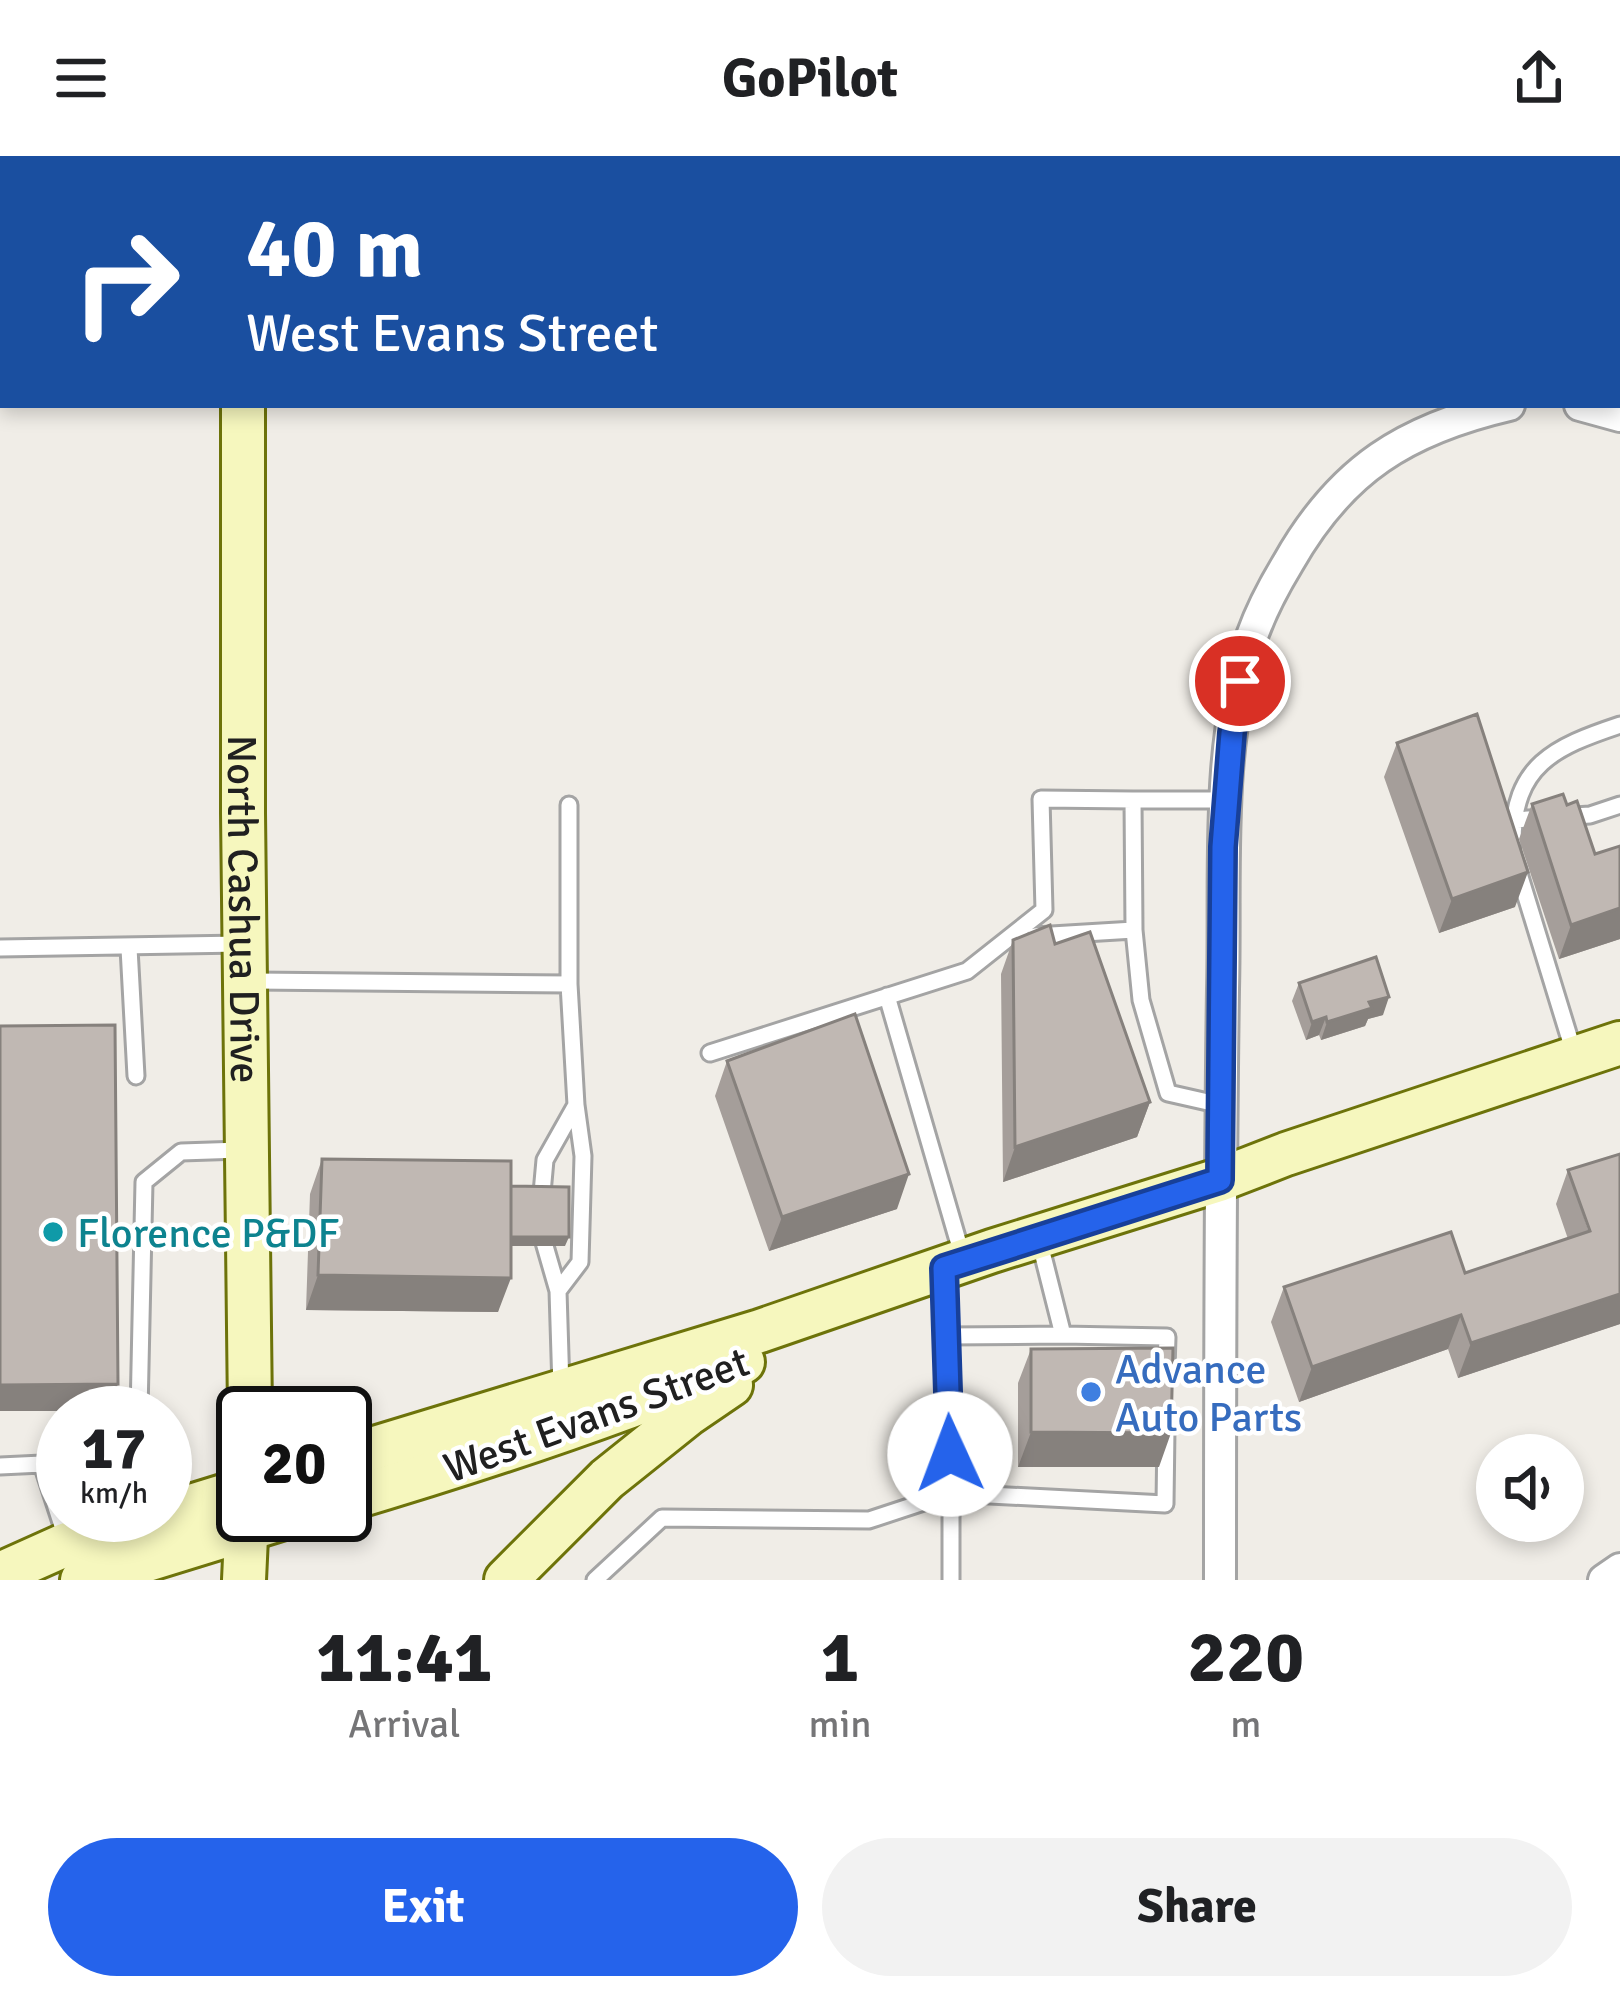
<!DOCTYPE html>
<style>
:root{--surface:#fff;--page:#f2f2f2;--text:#202124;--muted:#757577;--accent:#2563eb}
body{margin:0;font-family:Signika,sans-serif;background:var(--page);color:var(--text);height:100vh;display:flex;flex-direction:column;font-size:45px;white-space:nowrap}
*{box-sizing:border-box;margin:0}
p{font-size:39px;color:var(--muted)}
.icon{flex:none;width:66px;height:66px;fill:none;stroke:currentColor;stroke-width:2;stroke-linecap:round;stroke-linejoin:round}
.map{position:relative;height:1424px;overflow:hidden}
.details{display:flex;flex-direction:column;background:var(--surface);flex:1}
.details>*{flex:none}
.top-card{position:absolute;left:0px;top:0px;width:1620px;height:252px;box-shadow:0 6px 18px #0003;background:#1a4fa0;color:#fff;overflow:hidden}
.tools{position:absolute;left:1476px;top:1278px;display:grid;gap:24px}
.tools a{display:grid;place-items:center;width:108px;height:108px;border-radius:50%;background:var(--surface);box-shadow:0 6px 18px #0003;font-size:60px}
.speed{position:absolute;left:36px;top:1230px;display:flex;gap:24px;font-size:60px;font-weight:700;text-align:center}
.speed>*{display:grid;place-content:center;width:156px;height:156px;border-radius:50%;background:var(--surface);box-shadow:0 6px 18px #0003;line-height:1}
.speed small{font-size:30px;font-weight:400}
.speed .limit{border:6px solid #111;border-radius:18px;background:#fff;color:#111}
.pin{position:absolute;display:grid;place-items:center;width:102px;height:102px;color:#fff;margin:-51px;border:6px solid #fff;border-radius:50%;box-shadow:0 3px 12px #0007}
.me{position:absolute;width:132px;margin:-66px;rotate:358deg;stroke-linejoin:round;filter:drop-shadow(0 0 9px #0008)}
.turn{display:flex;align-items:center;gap:42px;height:252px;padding:0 48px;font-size:54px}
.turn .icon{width:156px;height:156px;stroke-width:2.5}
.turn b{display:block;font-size:84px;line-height:102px}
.eta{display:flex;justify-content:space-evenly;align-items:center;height:204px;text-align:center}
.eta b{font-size:72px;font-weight:700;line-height:84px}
.action{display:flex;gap:24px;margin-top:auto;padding:24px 48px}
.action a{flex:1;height:138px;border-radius:72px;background:var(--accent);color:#fff;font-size:48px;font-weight:700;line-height:138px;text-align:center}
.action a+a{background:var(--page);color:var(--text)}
header{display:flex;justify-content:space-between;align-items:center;height:156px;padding:0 48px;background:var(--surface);font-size:54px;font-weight:700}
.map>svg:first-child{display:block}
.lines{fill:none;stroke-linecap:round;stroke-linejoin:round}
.service-casing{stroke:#a4a4a4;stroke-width:21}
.minor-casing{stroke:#a4a4a4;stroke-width:36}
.secondary-casing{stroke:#6d730a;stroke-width:48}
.service{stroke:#fff;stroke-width:15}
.minor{stroke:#fff;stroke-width:30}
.secondary{stroke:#f6f7be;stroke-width:42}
.rail{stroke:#6e6e6e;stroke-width:9;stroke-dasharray:24 24;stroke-linecap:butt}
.wall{fill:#a59e9a}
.shaded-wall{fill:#86817d}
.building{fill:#c0b8b3;stroke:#86817d;stroke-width:3}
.route-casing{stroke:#184099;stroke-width:30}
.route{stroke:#2563eb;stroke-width:21}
.culture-dot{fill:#0f9aa8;stroke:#fff;stroke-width:4.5}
.shop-dot{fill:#3f7fe0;stroke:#fff;stroke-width:4.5}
.labels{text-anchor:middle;stroke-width:9;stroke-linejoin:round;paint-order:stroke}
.street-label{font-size:42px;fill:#202020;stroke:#fff}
.culture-label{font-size:42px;fill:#0d838f;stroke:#fff;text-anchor:start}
.shop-label{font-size:42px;fill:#366cbe;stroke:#fff;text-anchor:start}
</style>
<header><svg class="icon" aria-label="menu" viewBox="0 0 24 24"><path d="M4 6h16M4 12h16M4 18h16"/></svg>GoPilot<svg class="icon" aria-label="share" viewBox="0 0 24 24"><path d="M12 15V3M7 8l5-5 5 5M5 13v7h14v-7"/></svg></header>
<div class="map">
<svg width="1620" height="1424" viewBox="0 0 1620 1424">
<rect width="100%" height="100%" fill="#f0ede7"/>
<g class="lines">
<g class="service-casing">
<path id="service" d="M1133 644H1226
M1513 664 1590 659 1620 649
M1513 687C1513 609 1554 591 1620 569
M1517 711 1575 900
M1035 780 1134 774
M0 792 241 788
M129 792 136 920
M248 825 569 828
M887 840 963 1102
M710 897 967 815 1044 754 1041 643 1133 644 1134 774 1141 844 1168 937 1221 949
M541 1048 545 1004 576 949
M541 1076 558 1135
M1039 1084 1063 1179 1167 1181 1166 1213
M944 1117 951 1337 1165 1348 1166 1273
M946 1180 1063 1179
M561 1232 558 1135 580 1106 583 1000 576 949 569 828V649
M139 1257 144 1026 181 996 241 994
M42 1308 63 1309
M0 1310 42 1308 67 1385
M595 1424 662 1362 869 1364 951 1337V1424"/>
</g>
<g class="minor-casing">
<path id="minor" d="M1580 249 1620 260
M1220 1424C1220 1227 1220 1030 1223 833 1226 716 1215 593 1252 480 1261 455 1274 430 1288 407 1341 313 1406 273 1509 249
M1604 1424 1620 1413"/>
</g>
<g class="secondary-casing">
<g id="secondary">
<path d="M243 0V3"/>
<path id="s1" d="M243 249V657L250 1257"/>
<path d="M345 1301 760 1175 992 1095 1219 1024 1286 998 1620 887"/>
<path d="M345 1344C480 1304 613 1260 743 1206"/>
<path d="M165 1358 243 1334"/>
<path d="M0 1418 67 1388 161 1359"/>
<path d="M82 1424 293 1359"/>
<path d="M244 1424 247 1359"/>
<path d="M506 1424 607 1323 687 1259 731 1229"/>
</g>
</g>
<use href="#service" class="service"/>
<use href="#minor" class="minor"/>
<use href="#secondary" class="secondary"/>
<path class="rail" d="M1144 3 1151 0"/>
</g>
<path class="wall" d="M1397 587 1515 751 1439 777 1384 621Z
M1532 648 1567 649 1595 698 1620 690V783L1559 803 1519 683Z
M1013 784 1055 788 1150 946 1137 981 1003 1026 1001 818Z
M1299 827 1383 859 1368 863 1365 870 1321 884 1319 879 1306 884 1292 845Z
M727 905 897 1053 769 1095 715 940Z
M322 1003 511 1030 565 1090H511L498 1156 306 1154 310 1038Z
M1568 1014 1620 1168 1458 1222 1448 1193 1299 1246 1271 1166 1284 1131 1465 1117 1568 1083 1556 1048Z
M1031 1193 1159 1311H1018V1227Z"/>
<path class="shaded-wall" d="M1528 716 1515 751 1439 777 1452 743Z
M1620 752V783L1559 803 1571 769Z
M1389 841 1383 859 1368 863 1365 870 1321 884 1327 866 1369 846Z
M1326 861 1319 879 1306 884 1312 866Z
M1150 946 1137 981 1003 1026 1015 991Z
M909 1018 897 1053 769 1095 782 1061Z
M501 1080 569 1081 565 1090H498Z
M318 1119 511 1122 498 1156 306 1154Z
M1620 1138V1168L1458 1222 1471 1187Z
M1461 1159 1448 1193 1299 1246 1312 1211Z
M118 1228 108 1255H0V1229Z
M1031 1276 1171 1277 1159 1311H1018Z"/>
<path class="building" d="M1477 558 1528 716 1452 743 1397 587Z
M1563 638 1567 649 1577 645 1595 698 1620 690V752L1571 769 1532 648Z
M1050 769 1055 788 1090 776 1150 946 1015 991 1013 784Z
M1376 801 1389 841 1369 846 1372 852 1327 866 1326 861 1312 866 1299 827Z
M855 858 909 1018 782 1061 727 905Z
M115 869 118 1228 0 1229V870Z
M1620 998V1138L1471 1187 1461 1159 1312 1211 1284 1131 1451 1076 1465 1117 1590 1075 1568 1014Z
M322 1003 511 1005V1122L318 1119Z
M511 1030 569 1031V1081H511Z
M1173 1192 1171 1277 1031 1276V1193Z"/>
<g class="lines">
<g class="route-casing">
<path id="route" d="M950 1298 944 1112 1220 1024 1223 691 1232 577 1240 525"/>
</g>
<use href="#route" class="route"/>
</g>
<circle class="culture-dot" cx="53" cy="1076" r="12"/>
<circle class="shop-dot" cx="1091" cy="1236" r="12"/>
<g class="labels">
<g class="street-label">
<text dy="15" stroke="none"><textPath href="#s1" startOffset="504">North Cashua Drive</textPath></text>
<text transform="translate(596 1258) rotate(-20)" y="15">West Evans Street</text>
</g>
<g class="culture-label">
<text x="77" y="1091">Florence P&amp;DF</text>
</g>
<g class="shop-label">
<text x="1115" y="1227">Advance<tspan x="1115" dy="48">Auto Parts</tspan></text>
</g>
</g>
</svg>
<div class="tools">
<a><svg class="icon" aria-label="sound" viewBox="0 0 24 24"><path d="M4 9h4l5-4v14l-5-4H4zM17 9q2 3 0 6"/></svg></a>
</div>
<div class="speed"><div>17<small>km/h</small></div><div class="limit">20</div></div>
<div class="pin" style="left:1240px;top:525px;background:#d93025"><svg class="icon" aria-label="arrive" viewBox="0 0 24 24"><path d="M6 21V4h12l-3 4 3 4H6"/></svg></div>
<svg class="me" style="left:950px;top:1298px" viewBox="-20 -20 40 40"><circle r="19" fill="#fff"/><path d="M0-13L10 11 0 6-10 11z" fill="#2563eb"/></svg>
<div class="top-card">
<div class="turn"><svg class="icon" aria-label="right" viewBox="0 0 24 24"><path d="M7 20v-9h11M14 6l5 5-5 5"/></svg><div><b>40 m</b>West Evans Street</div></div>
</div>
</div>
<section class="details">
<div class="eta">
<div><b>11:41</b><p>Arrival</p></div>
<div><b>1</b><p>min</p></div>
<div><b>220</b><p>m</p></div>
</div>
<div class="action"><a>Exit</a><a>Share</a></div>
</section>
